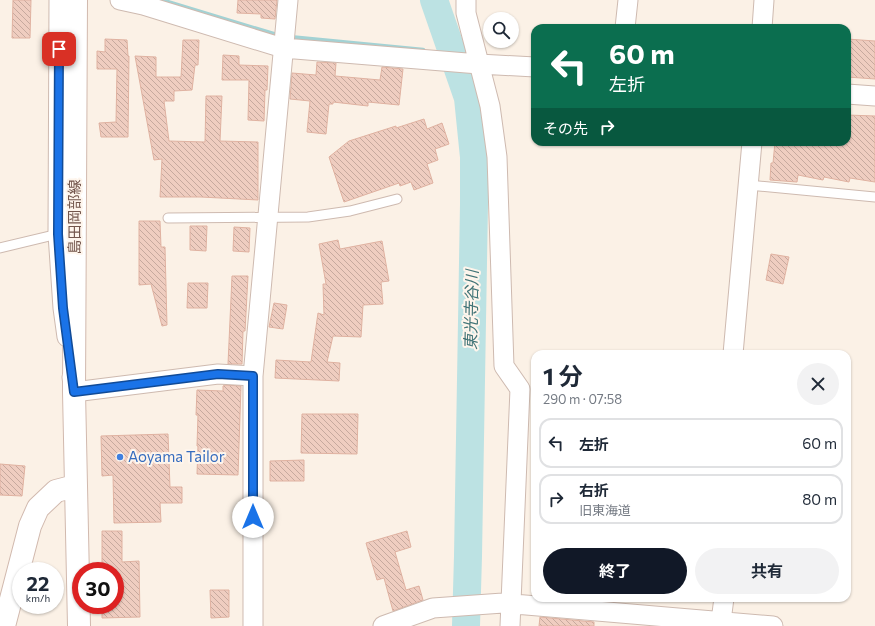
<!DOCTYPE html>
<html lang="ja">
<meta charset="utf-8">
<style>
:root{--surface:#fff;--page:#f2f2f3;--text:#1f2937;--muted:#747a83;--line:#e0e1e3;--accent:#111827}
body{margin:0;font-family:Commissioner,"Noto Sans JP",sans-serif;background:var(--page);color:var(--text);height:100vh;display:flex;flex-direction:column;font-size:15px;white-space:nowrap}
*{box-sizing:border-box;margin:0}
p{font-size:13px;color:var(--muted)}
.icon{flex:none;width:22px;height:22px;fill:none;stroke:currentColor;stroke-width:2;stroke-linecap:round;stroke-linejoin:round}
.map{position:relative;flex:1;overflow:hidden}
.panel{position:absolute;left:531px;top:350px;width:320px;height:252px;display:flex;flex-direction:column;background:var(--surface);border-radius:12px;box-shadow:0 1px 3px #0004}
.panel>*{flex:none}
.top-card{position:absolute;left:531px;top:24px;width:320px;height:122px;border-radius:12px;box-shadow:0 1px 3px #0004;background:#0b6e4f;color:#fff;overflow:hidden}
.tools{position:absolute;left:483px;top:12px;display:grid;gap:8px}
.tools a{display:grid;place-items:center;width:36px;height:36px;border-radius:50%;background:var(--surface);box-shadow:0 1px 3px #0004;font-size:20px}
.speed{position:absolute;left:12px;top:562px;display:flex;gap:8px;font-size:20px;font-weight:700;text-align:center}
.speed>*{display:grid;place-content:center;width:52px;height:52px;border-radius:50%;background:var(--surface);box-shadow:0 1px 3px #0004;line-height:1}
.speed small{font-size:10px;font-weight:400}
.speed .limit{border:6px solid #d22;background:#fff;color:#111}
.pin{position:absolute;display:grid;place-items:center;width:34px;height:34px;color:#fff;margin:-17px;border-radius:8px;box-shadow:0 2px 6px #0006}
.me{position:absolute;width:44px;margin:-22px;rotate:0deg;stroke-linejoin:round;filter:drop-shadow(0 0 3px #0008)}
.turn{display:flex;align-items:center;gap:14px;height:84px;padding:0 12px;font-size:18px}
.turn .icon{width:52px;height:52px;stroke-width:2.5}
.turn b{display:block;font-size:28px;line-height:34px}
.then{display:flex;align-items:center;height:38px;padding:0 12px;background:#0003;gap:8px;font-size:15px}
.round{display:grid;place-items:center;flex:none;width:42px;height:42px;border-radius:21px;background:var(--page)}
.overview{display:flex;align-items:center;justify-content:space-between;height:68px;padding:0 12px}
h1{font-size:24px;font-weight:700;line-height:30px}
.button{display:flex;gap:8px;margin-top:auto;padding:8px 12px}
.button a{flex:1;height:46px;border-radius:24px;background:var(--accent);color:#fff;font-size:16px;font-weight:700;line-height:46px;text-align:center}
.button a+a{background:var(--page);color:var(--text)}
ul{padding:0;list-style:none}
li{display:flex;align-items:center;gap:12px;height:50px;margin:0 8px 6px;padding:0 4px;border:2px solid var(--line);border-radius:12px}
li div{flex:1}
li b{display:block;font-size:15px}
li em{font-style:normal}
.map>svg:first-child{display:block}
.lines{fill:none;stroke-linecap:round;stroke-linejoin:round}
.stream{stroke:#a3d2d4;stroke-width:4.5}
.river{stroke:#bce2e3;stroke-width:28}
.building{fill:url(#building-back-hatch);stroke:#e0b2a1}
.service-casing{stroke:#cebab0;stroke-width:11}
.minor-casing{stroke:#cebab0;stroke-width:21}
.secondary-casing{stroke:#d1b9ae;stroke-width:24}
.service{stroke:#fff;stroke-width:9}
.minor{stroke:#fff;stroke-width:19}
.secondary{stroke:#fff;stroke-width:22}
.route-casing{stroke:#114b97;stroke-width:10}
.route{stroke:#1a73e8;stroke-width:7}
.shop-dot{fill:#3f7fe0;stroke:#fef5ec;stroke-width:1.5}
.labels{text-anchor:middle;stroke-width:4;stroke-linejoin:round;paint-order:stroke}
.street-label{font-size:15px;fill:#73564c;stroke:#fef5ec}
.shop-label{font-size:15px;fill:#366cbe;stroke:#fef5ec;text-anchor:start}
.water-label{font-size:16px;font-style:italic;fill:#417477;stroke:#fef5ec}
</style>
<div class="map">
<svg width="875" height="626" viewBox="0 0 875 626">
<defs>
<pattern id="building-back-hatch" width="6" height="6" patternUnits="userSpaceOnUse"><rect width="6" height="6" fill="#efcdc0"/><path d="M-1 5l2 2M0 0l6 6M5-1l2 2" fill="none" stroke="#c6a99e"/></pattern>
</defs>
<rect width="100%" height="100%" fill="#fbf1e6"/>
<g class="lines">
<path class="stream" d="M161 0 280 36
M289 37 423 50"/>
<path class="river" d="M434 0 468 98 474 157V204L468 556 466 626"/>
</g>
<path class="building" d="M13 0H31L30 38H12Z
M238 0H277L275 19 261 18V14L237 13Z
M105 39 127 40 128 56H129L128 137H101L99 123 116 122 117 69H97V51L105 52Z
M847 39 875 41V79L847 77Z
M183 40H199L198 65H195L192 90 174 91V101H164L169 141 205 142 206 96H222L220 141 258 142V200L201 197H160L162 159 154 160 135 56 156 57V77H181Z
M223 55 239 56V65L268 66 267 90H265L264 121 248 120 249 80H222Z
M317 62 336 63 335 76 380 80 382 67 403 69 399 105 368 102V106L333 102V104H329L326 134 307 132 310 101 290 99 292 73 316 75Z
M847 115 875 116V182L850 178 849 182 824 177 823 180 798 175 797 182 770 180 771 163H773L775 142H847Z
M424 119 427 129 442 123 449 144 435 149 438 160 427 164 433 183 414 190 411 182 400 186 399 183 344 202 329 157 349 141 396 126V128Z
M139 221H160L161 247H165L167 325 162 326 151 284 139 285Z
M190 226H207L206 251 190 250Z
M234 227 250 228 249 252 233 251Z
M338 240 340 249 382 241 389 281 381 282 383 304 363 305 361 337 333 336 327 362 340 363 339 381 275 378 276 360 311 362 318 313 324 315 323 284H326L319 244Z
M771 254 789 257 783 284 766 280Z
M232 276H248L245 331H243L242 364H228Z
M188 283H208L207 308H187Z
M274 303 287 305 283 329 269 327Z
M225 385 241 386 238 475 197 474 198 446H197L198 415H196L197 390 223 391V386Z
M302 414H358L357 454 301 453Z
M168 434 170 487H182V503H160L161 522 114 523 113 475 102 476 101 436Z
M304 460V481H270V461Z
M0 464 25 466 22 496 0 495Z
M102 531H122V562L139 561 140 617 102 618V605H115V571H102Z
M407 531 411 547 395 552 406 590 419 586 423 600 393 611 384 578 377 580 366 543Z
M210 590H229V617L211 618Z
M540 617 594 622V626H539Z"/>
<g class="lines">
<g class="service-casing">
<path id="service" d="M748 185 875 197
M168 218 308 217 350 211 397 199
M0 248 58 234"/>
</g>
<g class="minor-casing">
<path id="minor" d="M59 0 58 234 63 308 67 337
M120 0 143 5 283 48 479 64 535 67
M466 0V13L490 106 497 157 504 366 520 389 510 626
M625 28 628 0
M762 28 764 0
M847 94 875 96
M733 354 752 142
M72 377 74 392 218 374 253 376
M721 621 724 598
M253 626V376L288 0
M383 626 433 608 503 603 773 626"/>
</g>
<g class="secondary-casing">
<path id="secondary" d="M76 0 74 392 79 626
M4 626 30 526 38 508 56 491 75 486"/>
</g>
<use href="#service" class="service"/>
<use href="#minor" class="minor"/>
<use href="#secondary" class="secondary"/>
</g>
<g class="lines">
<g class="route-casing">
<path id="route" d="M59 49 58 234 63 308 74 392 218 374 253 376V517"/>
</g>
<use href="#route" class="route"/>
</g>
<circle class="shop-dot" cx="120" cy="457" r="4"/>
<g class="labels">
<g class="street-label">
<text transform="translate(75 217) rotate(-90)" y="5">島田岡部線</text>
</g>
<g class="shop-label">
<text x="128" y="462">Aoyama Tailor</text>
</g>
<g class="water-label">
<text transform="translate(471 310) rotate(-89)" y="6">東光寺谷川</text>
</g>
</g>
</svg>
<div class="tools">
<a><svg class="icon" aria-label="search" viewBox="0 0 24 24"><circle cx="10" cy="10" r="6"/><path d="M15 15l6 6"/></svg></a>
</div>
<div class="speed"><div>22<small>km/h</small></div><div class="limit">30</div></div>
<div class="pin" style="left:59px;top:49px;background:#d93025"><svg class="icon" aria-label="arrive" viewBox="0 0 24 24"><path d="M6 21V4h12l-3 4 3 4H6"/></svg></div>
<svg class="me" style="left:253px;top:517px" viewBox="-20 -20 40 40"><circle r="19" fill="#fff"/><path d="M0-13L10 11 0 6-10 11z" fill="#1a73e8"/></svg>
<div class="top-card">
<div class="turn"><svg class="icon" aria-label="left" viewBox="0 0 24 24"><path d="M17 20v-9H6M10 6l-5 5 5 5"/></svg><div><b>60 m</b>左折</div></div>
<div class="then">その先<svg class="icon" aria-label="right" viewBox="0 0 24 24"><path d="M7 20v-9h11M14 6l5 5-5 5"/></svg></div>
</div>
<section class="panel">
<div class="overview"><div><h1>1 分</h1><p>290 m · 07:58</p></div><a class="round"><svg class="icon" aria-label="close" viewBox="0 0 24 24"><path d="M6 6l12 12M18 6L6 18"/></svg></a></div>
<ul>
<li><svg class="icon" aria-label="left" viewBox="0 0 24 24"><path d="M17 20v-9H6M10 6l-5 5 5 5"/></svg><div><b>左折</b></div><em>60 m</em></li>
<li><svg class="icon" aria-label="right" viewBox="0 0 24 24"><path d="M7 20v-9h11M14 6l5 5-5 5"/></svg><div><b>右折</b><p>旧東海道</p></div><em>80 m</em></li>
</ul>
<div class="button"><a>終了</a><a>共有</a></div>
</section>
</div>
